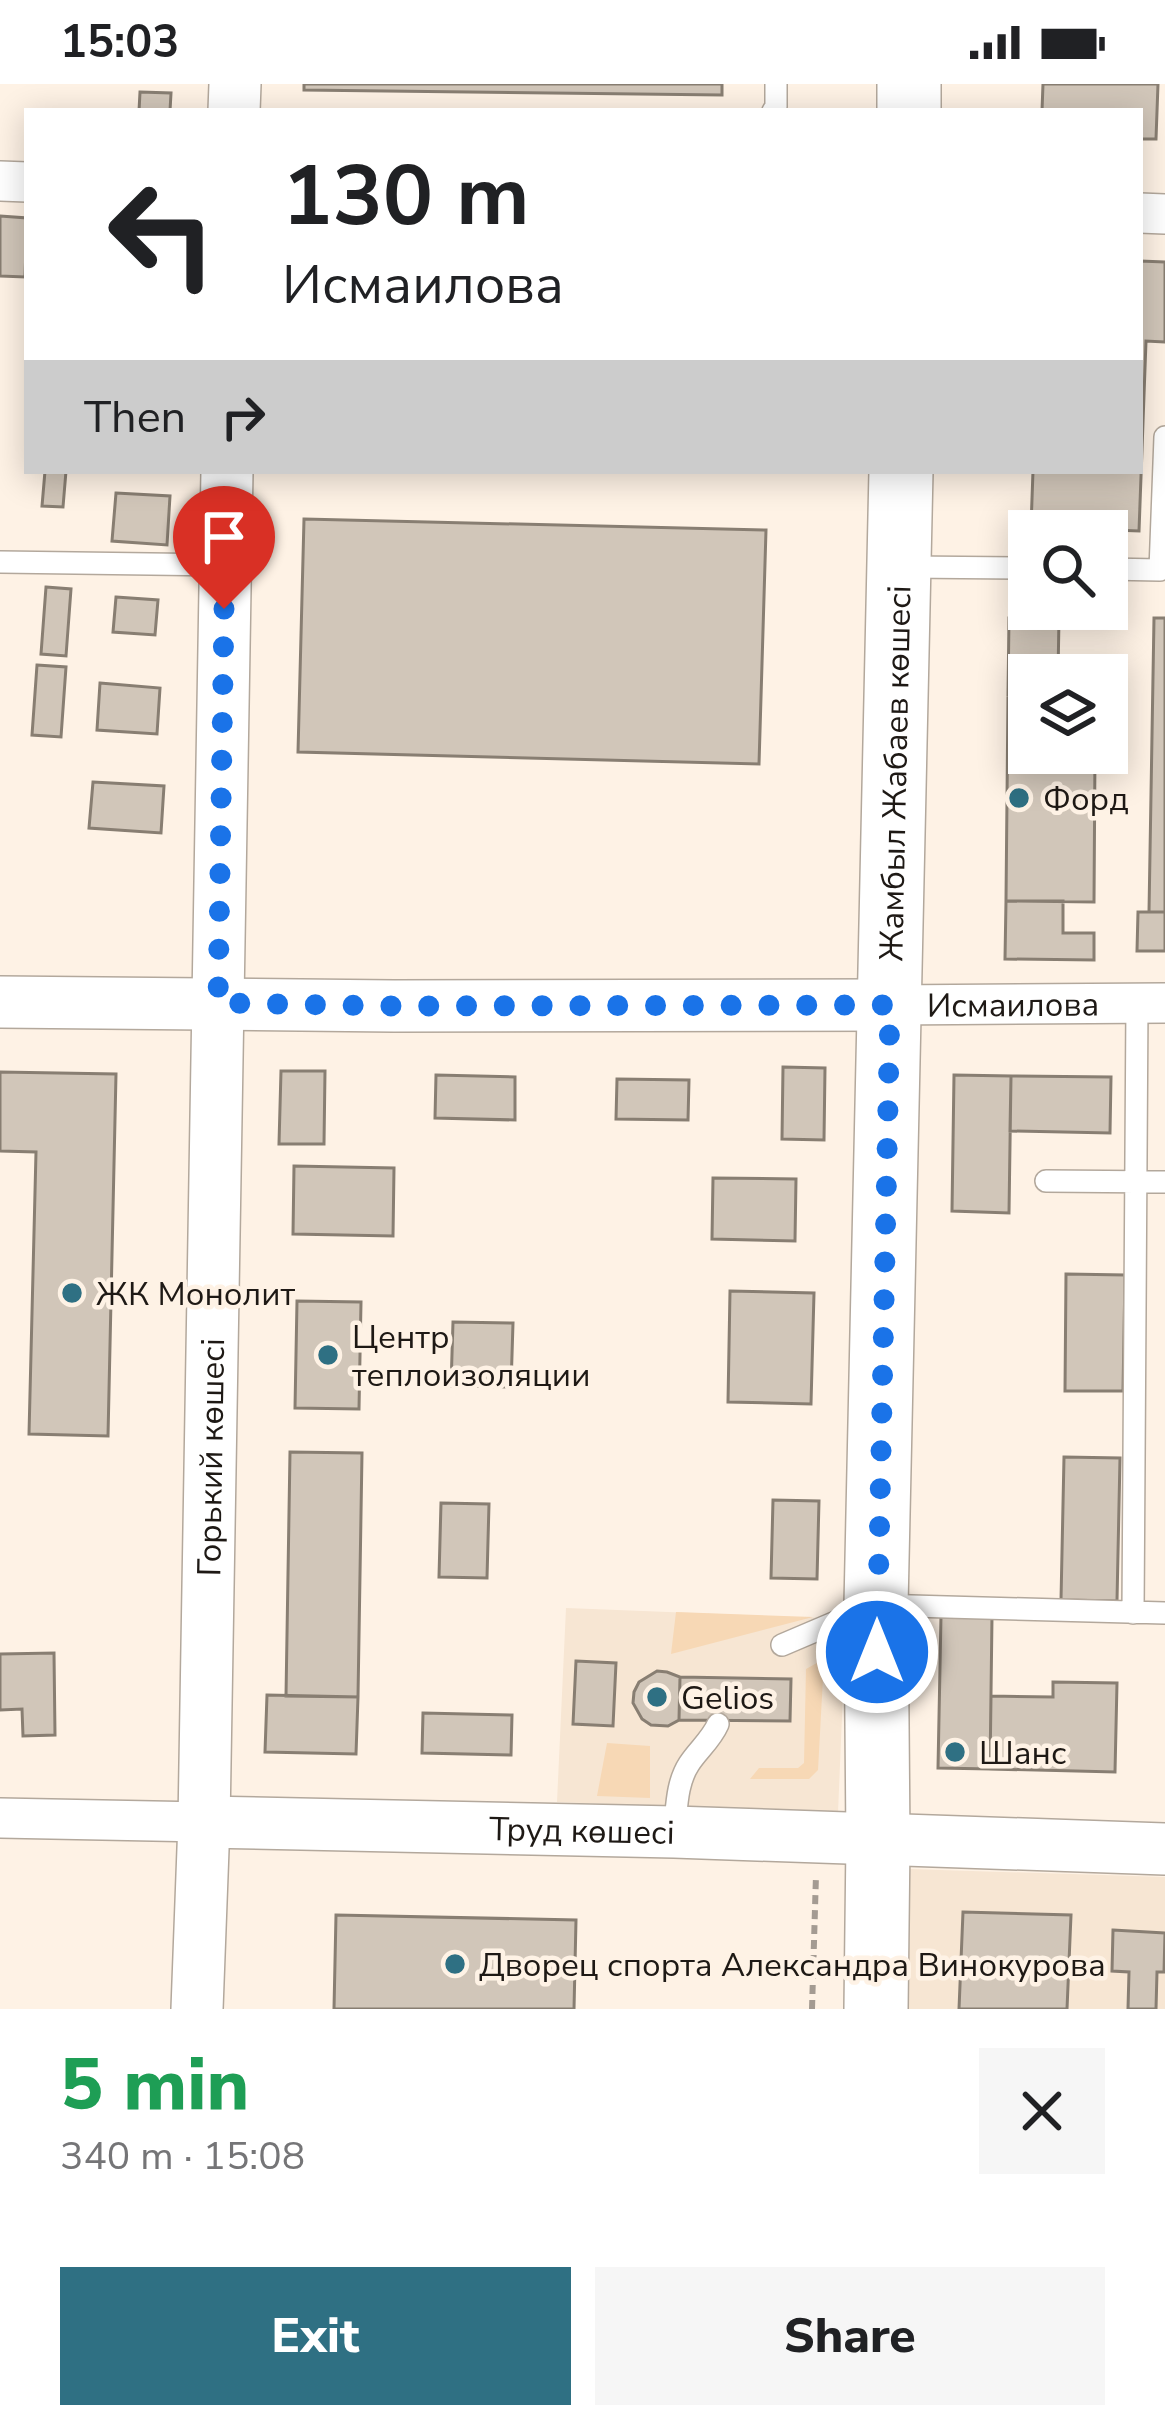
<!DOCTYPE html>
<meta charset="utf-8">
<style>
:root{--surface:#fff;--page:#f6f6f6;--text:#202124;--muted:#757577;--accent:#2f7083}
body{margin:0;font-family:"Nunito Sans",sans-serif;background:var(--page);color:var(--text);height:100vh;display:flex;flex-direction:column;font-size:45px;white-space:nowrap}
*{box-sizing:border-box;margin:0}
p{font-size:39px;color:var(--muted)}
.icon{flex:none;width:66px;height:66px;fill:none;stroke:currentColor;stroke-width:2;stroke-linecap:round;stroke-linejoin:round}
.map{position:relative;height:1925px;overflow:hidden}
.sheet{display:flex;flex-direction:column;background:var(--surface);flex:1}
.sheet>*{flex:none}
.banner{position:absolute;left:24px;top:24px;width:1119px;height:366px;border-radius:0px;box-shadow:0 6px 30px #0003;background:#fff;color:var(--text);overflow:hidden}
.controls{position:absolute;left:1008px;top:426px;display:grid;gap:24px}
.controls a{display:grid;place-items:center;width:120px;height:120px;border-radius:0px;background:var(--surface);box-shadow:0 6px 30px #0003;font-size:60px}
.pin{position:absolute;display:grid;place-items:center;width:102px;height:102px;color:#fff;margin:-123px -51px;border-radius:50% 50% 50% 0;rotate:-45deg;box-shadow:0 0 12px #0007}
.pin .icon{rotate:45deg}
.me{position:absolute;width:132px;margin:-66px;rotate:0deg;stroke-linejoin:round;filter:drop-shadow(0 0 9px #0008)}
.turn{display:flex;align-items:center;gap:42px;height:252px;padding:0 60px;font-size:54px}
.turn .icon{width:156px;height:156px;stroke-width:2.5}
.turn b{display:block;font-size:84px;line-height:102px}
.then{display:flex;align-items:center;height:114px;padding:0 60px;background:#0003;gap:24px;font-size:45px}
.round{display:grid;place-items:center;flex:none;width:126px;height:126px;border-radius:0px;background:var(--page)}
.overview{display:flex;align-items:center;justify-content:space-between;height:204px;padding:0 60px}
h1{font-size:72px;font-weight:800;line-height:90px;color:#1e9e55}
.cta{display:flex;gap:24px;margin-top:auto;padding:24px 60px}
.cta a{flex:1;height:138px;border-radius:0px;background:var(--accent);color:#fff;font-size:48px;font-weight:800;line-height:138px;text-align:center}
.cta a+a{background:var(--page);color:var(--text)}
.status{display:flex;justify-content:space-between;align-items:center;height:84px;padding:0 60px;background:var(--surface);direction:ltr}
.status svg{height:33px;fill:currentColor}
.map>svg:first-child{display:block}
.built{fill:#f7e6d3}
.green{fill:#f7d8b5}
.building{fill:#d1c6b9;stroke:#887e72;stroke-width:3}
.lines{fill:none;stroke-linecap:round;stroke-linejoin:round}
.service-casing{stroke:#b3a89c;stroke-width:24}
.minor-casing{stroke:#b3a89c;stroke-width:42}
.tertiary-casing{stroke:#b3a89c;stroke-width:54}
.primary-casing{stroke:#b3a89c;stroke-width:66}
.path{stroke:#a49b92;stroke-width:6;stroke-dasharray:9 6;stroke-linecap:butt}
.service{stroke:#fff;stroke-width:21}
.minor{stroke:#fff;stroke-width:39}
.tertiary{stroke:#fff;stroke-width:51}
.primary{stroke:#fff;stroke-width:63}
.route{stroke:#1a73e8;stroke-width:21;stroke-dasharray:0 37.8}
.poi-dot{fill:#2f7083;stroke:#fef2e5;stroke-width:4.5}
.labels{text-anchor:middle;stroke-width:9;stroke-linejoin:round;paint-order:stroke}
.street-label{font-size:33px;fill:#1e1915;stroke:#fef2e5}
.poi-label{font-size:33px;fill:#1e1915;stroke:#fef2e5;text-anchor:start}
</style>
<div class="status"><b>15:03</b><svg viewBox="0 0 49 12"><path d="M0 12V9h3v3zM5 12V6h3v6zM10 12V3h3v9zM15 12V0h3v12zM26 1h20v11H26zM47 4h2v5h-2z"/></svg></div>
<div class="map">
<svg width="1165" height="1925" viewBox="0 0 1165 1925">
<rect width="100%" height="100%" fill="#fef2e5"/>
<path class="built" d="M566 1524 846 1535 838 1729 557 1718Z
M909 1785 1165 1793V1925H906Z"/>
<path class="green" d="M676 1528 813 1533 671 1570Z
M824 1575 818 1686 809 1695H750L759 1684H798L804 1679 806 1585Z
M607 1659 650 1662V1714L597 1712Z"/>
<path class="building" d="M304 0H722V11L304 6Z
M1043 0H1158L1156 55H1140V27H1042Z
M140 8 171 9 170 27H139Z
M0 132 27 134 25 193 0 192Z
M1140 177 1165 178V258L1146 257 1139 447 1031 443 1033 387H1140Z
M45 387H66L63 423 42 422Z
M116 409 170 412 167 461 112 457Z
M304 435 766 446 759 680 298 668Z
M46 503 71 505 66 572 41 570Z
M116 513 158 516 155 551 113 548Z
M1009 534H1059L1058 591H1029V612L1008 611Z
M1154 534H1165V828H1149Z
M37 581 66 583 61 653 32 651Z
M100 599 160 604 157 650 97 646Z
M1008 611 1029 612V669H1095L1094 818 1006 817Z
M93 698 164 702 161 749 89 744Z
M1006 817H1063V849H1094V876L1005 875Z
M1138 828H1165V867H1137Z
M783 983 825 984 824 1056 782 1055Z
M281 987H325L324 1060H279Z
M0 988 116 990 108 1352 29 1350 36 1068 0 1067Z
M436 991 515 993V1036L435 1034Z
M954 991 1011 992 1009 1129 952 1127Z
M1011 992 1111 993 1110 1049 1010 1047Z
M617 995 689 996 688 1036 616 1035Z
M294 1082 394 1084 393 1152 293 1150Z
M713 1094 796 1095 795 1157 712 1155Z
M1066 1190 1125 1191 1123 1307H1065Z
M730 1207 814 1209 811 1320 728 1318Z
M297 1217 361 1218 359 1325 295 1324Z
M453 1238 513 1239 511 1303 451 1302Z
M290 1368 362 1369 358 1613 286 1612Z
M1064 1373 1120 1374 1117 1517 1061 1516Z
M773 1416 819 1417 817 1495 771 1494Z
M441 1419 489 1420 487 1494 439 1493Z
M941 1532 992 1533 990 1685 938 1684Z
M54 1569 55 1651 23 1652 22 1625 0 1626V1570Z
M576 1577 616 1579 613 1642 573 1640Z
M657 1587 667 1588 680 1593 679 1636 668 1642 651 1641 642 1635 633 1619 634 1608 639 1598Z
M680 1593 791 1595 790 1637 679 1636Z
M1053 1598 1117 1599 1115 1688 990 1685 991 1612 1053 1613Z
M267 1611 358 1613 356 1670 265 1668Z
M423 1629 512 1631 511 1671 422 1669Z
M963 1828 1071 1831 1067 1925H959Z
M336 1831 576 1836 574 1925H334Z
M1113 1846 1165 1849 1164 1888H1157L1156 1925H1128L1129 1888 1112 1887Z"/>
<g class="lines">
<g class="service-casing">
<path id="service" d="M773 27 776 23V0
M0 478 225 481
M907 483 1029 484
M1107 485 1160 486 1165 353
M1046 1097 1165 1098
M1133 1529 1137 919
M782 1561 876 1521 1165 1529
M674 1748C677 1725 676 1700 689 1680 698 1666 711 1656 718 1640"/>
</g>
<g class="minor-casing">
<g id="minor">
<path d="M0 97 27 98"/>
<path d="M1140 129 1165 130"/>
<path id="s1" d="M890 921 1165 919"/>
<path d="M0 1734 204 1738"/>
</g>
</g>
<g class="tertiary-casing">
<g id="tertiary">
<path d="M234 27 235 0"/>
<path d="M0 918 394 922 890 921"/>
<path id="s2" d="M204 1738 674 1748 1165 1765"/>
<path id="s3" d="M197 1925 204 1738 227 387"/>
</g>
</g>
<g class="primary-casing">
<g id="primary">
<path d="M909 27V0"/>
<path id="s4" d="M876 1925 878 1757 876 1521 901 387"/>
</g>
</g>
<path class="path" d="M812 1925 816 1791"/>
<use href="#service" class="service"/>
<use href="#minor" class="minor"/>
<use href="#tertiary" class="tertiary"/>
<use href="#primary" class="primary"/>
</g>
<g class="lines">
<path class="route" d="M224 525 218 919 394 922 890 921 877 1568"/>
</g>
<g class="poi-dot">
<circle cx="1019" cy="714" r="12"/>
<circle cx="72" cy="1209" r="12"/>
<circle cx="328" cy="1271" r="12"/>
<circle cx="657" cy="1613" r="12"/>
<circle cx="955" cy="1668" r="12"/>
<circle cx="455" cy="1880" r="12"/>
</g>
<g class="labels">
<g class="street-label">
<text dy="12" stroke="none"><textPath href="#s4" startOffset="1236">Жамбыл Жабаев көшесі</textPath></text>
<text dy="12" stroke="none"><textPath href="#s1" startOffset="123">Исмаилова</textPath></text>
<text dy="12" stroke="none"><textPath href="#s3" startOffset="552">Горький көшесі</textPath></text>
<text dy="12" stroke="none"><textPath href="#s2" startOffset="378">Труд көшесі</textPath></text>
</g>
<g class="poi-label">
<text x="1043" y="726">Форд</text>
<text x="96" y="1221">ЖК Монолит</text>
<text x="352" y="1264">Центр<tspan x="352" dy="38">теплоизоляции</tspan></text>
<text x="681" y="1625">Gelios</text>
<text x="979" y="1680">Шанс</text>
<text x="479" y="1892">Дворец спорта Александра Винокурова</text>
</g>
</g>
</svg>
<div class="controls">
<a><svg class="icon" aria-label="search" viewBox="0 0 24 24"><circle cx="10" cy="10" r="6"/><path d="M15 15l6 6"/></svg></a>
<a><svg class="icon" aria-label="layers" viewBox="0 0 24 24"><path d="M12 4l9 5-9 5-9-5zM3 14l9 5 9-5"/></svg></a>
</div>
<div class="pin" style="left:224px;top:525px;background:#d93025"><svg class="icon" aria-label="arrive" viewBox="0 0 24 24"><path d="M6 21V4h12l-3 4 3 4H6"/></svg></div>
<svg class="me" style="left:877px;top:1568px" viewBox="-20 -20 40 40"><circle r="17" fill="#1a73e8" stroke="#fff" stroke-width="3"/><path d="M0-11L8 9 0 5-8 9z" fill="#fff"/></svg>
<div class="banner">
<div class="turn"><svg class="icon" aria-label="left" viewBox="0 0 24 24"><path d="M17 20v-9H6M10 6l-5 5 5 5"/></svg><div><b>130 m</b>Исмаилова</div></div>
<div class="then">Then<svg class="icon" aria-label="right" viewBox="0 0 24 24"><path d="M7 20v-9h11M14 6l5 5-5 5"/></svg></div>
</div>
</div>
<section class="sheet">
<div class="overview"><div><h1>5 min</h1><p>340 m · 15:08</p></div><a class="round"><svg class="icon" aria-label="close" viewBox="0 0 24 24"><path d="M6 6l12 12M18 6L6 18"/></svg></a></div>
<div class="cta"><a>Exit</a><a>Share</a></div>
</section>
